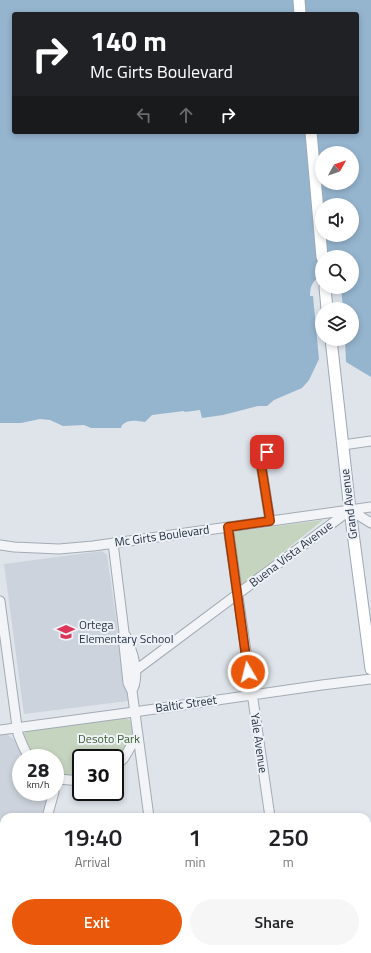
<!DOCTYPE html>
<style>
:root{--surface:#fff;--page:#f6f6f6;--text:#202124;--muted:#757577;--accent:#ea580c}
body{margin:0;font-family:"Titillium Web",sans-serif;background:var(--page);color:var(--text);height:100vh;display:flex;flex-direction:column;font-size:15px;white-space:nowrap}
*{box-sizing:border-box;margin:0}
p{font-size:13px;color:var(--muted)}
.icon{flex:none;width:22px;height:22px;fill:none;stroke:currentColor;stroke-width:2;stroke-linecap:round;stroke-linejoin:round}
.map{position:relative;flex:1;overflow:hidden}
.panel{position:absolute;left:0px;top:813px;width:371px;height:140px;display:flex;flex-direction:column;background:var(--surface);border-radius:12px 12px 0 0;box-shadow:0 2px 6px #0003}
.panel>*{flex:none}
.guide{position:absolute;left:12px;top:12px;width:347px;height:122px;border-radius:4px;box-shadow:0 2px 6px #0003;background:#202124;color:#fff;overflow:hidden}
.needle{width:26px;rotate:50deg}
.controls{position:absolute;left:315px;top:146px;display:grid;gap:8px}
.controls a{display:grid;place-items:center;width:44px;height:44px;border-radius:50%;background:var(--surface);box-shadow:0 2px 6px #0003;font-size:20px}
.speed{position:absolute;left:12px;top:749px;display:flex;gap:8px;font-size:20px;font-weight:700;text-align:center}
.speed>*{display:grid;place-content:center;width:52px;height:52px;border-radius:50%;background:var(--surface);box-shadow:0 2px 6px #0003;line-height:1}
.speed small{font-size:10px;font-weight:400}
.speed .limit{border:2px solid #111;border-radius:6px;background:#fff;color:#111}
.pin{position:absolute;display:grid;place-items:center;width:34px;height:34px;color:#fff;margin:-17px;border-radius:8px;box-shadow:0 2px 6px #0006}
.me{position:absolute;width:44px;margin:-22px;rotate:352deg;stroke-linejoin:round;filter:drop-shadow(0 0 3px #0008)}
.turn{display:flex;align-items:center;gap:14px;height:84px;padding:0 12px;font-size:18px}
.turn .icon{width:52px;height:52px;stroke-width:2.5}
.turn b{display:block;font-size:28px;line-height:34px}
.lanes{display:flex;align-items:center;height:38px;padding:0 12px;background:#0003;justify-content:center;gap:20px;direction:ltr}
.lanes .off{opacity:.35}
.eta{display:flex;justify-content:space-evenly;align-items:center;height:68px;text-align:center}
.eta b{font-size:24px;font-weight:600;line-height:28px}
.primary-button{display:flex;gap:8px;margin-top:auto;padding:8px 12px}
.primary-button a{flex:1;height:46px;border-radius:24px;background:var(--accent);color:#fff;font-size:16px;font-weight:600;line-height:46px;text-align:center}
.primary-button a+a{background:var(--page);color:var(--text)}
.map>svg:first-child{display:block}
.built{fill:#ccd3dc}
.green{fill:#c5d4bf}
.water{fill:#95b4ce;fill-rule:evenodd}
.lines{fill:none;stroke-linecap:round;stroke-linejoin:round}
.minor-casing{stroke:#a3abb4;stroke-width:11}
.major-casing{stroke:#9ca9b7;stroke-width:13}
.path{stroke:#bdc2c8;stroke-width:1.5;stroke-dasharray:3 3;stroke-linecap:butt}
.minor{stroke:#f2f4f7;stroke-width:9}
.major{stroke:#fff;stroke-width:11}
.route-casing{stroke:#983908;stroke-width:10}
.route{stroke:#ea580c;stroke-width:7}
.labels{text-anchor:middle;stroke-width:4;stroke-linejoin:round;paint-order:stroke}
.street-label{font-size:12px;fill:#263242;stroke:#eef2f7}
.poi-label{font-size:12px;fill:#263242;stroke:#eef2f7;text-anchor:start}
.park-label{font-size:12px;fill:#3d6031;stroke:#eef2f7}
</style>
<div class="map">
<svg width="371" height="953" viewBox="0 0 371 953">
<rect width="100%" height="100%" fill="#dee4ea"/>
<path class="built" d="M102 551 107 555 128 701 24 714 4 564Z
M5 733 15 740 25 758H21V792H50L44 817H4V917L0 916V734Z"/>
<path class="green" d="M323 520 240 587 233 532Z
M125 718 130 720C137 737 125 750 115 762V758H81V777H66L55 774V758H34L28 750 23 736 25 732 29 730Z
M4 934V949H102V953H0V935Z"/>
<path class="water" d="M0 0H371V377L346 362 345 339H352V309H343L341 287H352V257H322V276L318 277C312 283 310 287 310 296H313L319 359 309 380 302 388 274 400 267 406H258L223 415 202 418 200 410 185 412 184 411 152 415 145 422C136 421 129 419 122 425L121 428H91L84 425 63 426 50 420 40 419 21 423H0ZM14 14H357V132H14ZM322 153H352V183H322ZM322 205H352V235H322Z"/>
<g class="lines">
<g class="minor-casing">
<path id="minor" d="M343 445 371 441
M267 452 261 464 270 521
M228 527 270 817
M113 543 124 632V645L128 683 132 691 149 817
M0 545 14 547 59 549 93 546 371 507
M0 601 18 734 23 746 29 758
M126 636C132 650 138 667 135 682 135 685 133 688 132 691
M136 670 350 510 371 523
M0 730 134 712 322 685 371 679
M115 767 124 758 138 734
M55 777 58 779 81 781
M47 817 54 792
M0 942H4"/>
</g>
<g class="major-casing">
<path id="major" d="M299 0 300 14
M311 132 322 257
M325 287 327 309
M331 339 350 510 371 669
M367 876 371 875
M0 931H4"/>
</g>
<path class="path" d="M17 951 22 953
M15 953 17 951V949"/>
<use href="#minor" class="minor"/>
<use href="#major" class="major"/>
</g>
<g class="lines">
<g class="route-casing">
<path id="route" d="M248 672 228 527 270 521 261 464 267 452"/>
</g>
<use href="#route" class="route"/>
</g>
<defs>
<g id="school-bare" transform="scale(1.38)"><path d="M0-5L7-2L0 1L-7-2ZM-4 1L0 2.5L4 1V4Q0 6-4 4Z" fill="#dd3559" stroke="#eef2f7" stroke-width="2.5" paint-order="stroke"/></g>
</defs>
<g fill-rule="evenodd">
<use href="#school-bare" x="66" y="632"/>
</g>
<g class="labels">
<g class="street-label">
<text transform="translate(349 504) rotate(-97)" y="4">Grand Avenue</text>
<text transform="translate(162 536) rotate(-8)" y="4">Mc Girts Boulevard</text>
<text transform="translate(291 554) rotate(-37)" y="4">Buena Vista Avenue</text>
<text transform="translate(186 704) rotate(-8)" y="4">Baltic Street</text>
<text transform="translate(259 743) rotate(82)" y="4">Yale Avenue</text>
</g>
<g class="poi-label">
<text x="79" y="629">Ortega<tspan x="79" dy="14">Elementary School</tspan></text>
</g>
<g class="park-label">
<text x="109" y="743">Desoto Park</text>
</g>
</g>
</svg>
<div class="controls">
<a><svg class="needle" viewBox="-14 -14 28 28"><path d="M0-13l5 13h-10z" fill="#e53935"/><path d="M0 13l5-13h-10z" fill="#757577"/></svg></a>
<a><svg class="icon" aria-label="sound" viewBox="0 0 24 24"><path d="M4 9h4l5-4v14l-5-4H4zM17 9q2 3 0 6"/></svg></a>
<a><svg class="icon" aria-label="search" viewBox="0 0 24 24"><circle cx="10" cy="10" r="6"/><path d="M15 15l6 6"/></svg></a>
<a><svg class="icon" aria-label="layers" viewBox="0 0 24 24"><path d="M12 4l9 5-9 5-9-5zM3 14l9 5 9-5"/></svg></a>
</div>
<div class="speed"><div>28<small>km/h</small></div><div class="limit">30</div></div>
<div class="pin" style="left:267px;top:452px;background:#d93025"><svg class="icon" aria-label="arrive" viewBox="0 0 24 24"><path d="M6 21V4h12l-3 4 3 4H6"/></svg></div>
<svg class="me" style="left:248px;top:672px" viewBox="-20 -20 40 40"><circle r="17" fill="#ea580c" stroke="#fff" stroke-width="3"/><path d="M0-11L8 9 0 5-8 9z" fill="#fff"/></svg>
<div class="guide">
<div class="turn"><svg class="icon" aria-label="right" viewBox="0 0 24 24"><path d="M7 20v-9h11M14 6l5 5-5 5"/></svg><div><b>140 m</b>Mc Girts Boulevard</div></div>
<div class="lanes"><svg class="icon off" aria-label="left" viewBox="0 0 24 24"><path d="M17 20v-9H6M10 6l-5 5 5 5"/></svg><svg class="icon off" aria-label="ahead" viewBox="0 0 24 24"><path d="M12 20V5M6 11l6-6 6 6"/></svg><svg class="icon" aria-label="right" viewBox="0 0 24 24"><path d="M7 20v-9h11M14 6l5 5-5 5"/></svg></div>
</div>
<section class="panel">
<div class="eta">
<div><b>19:40</b><p>Arrival</p></div>
<div><b>1</b><p>min</p></div>
<div><b>250</b><p>m</p></div>
</div>
<div class="primary-button"><a>Exit</a><a>Share</a></div>
</section>
</div>
